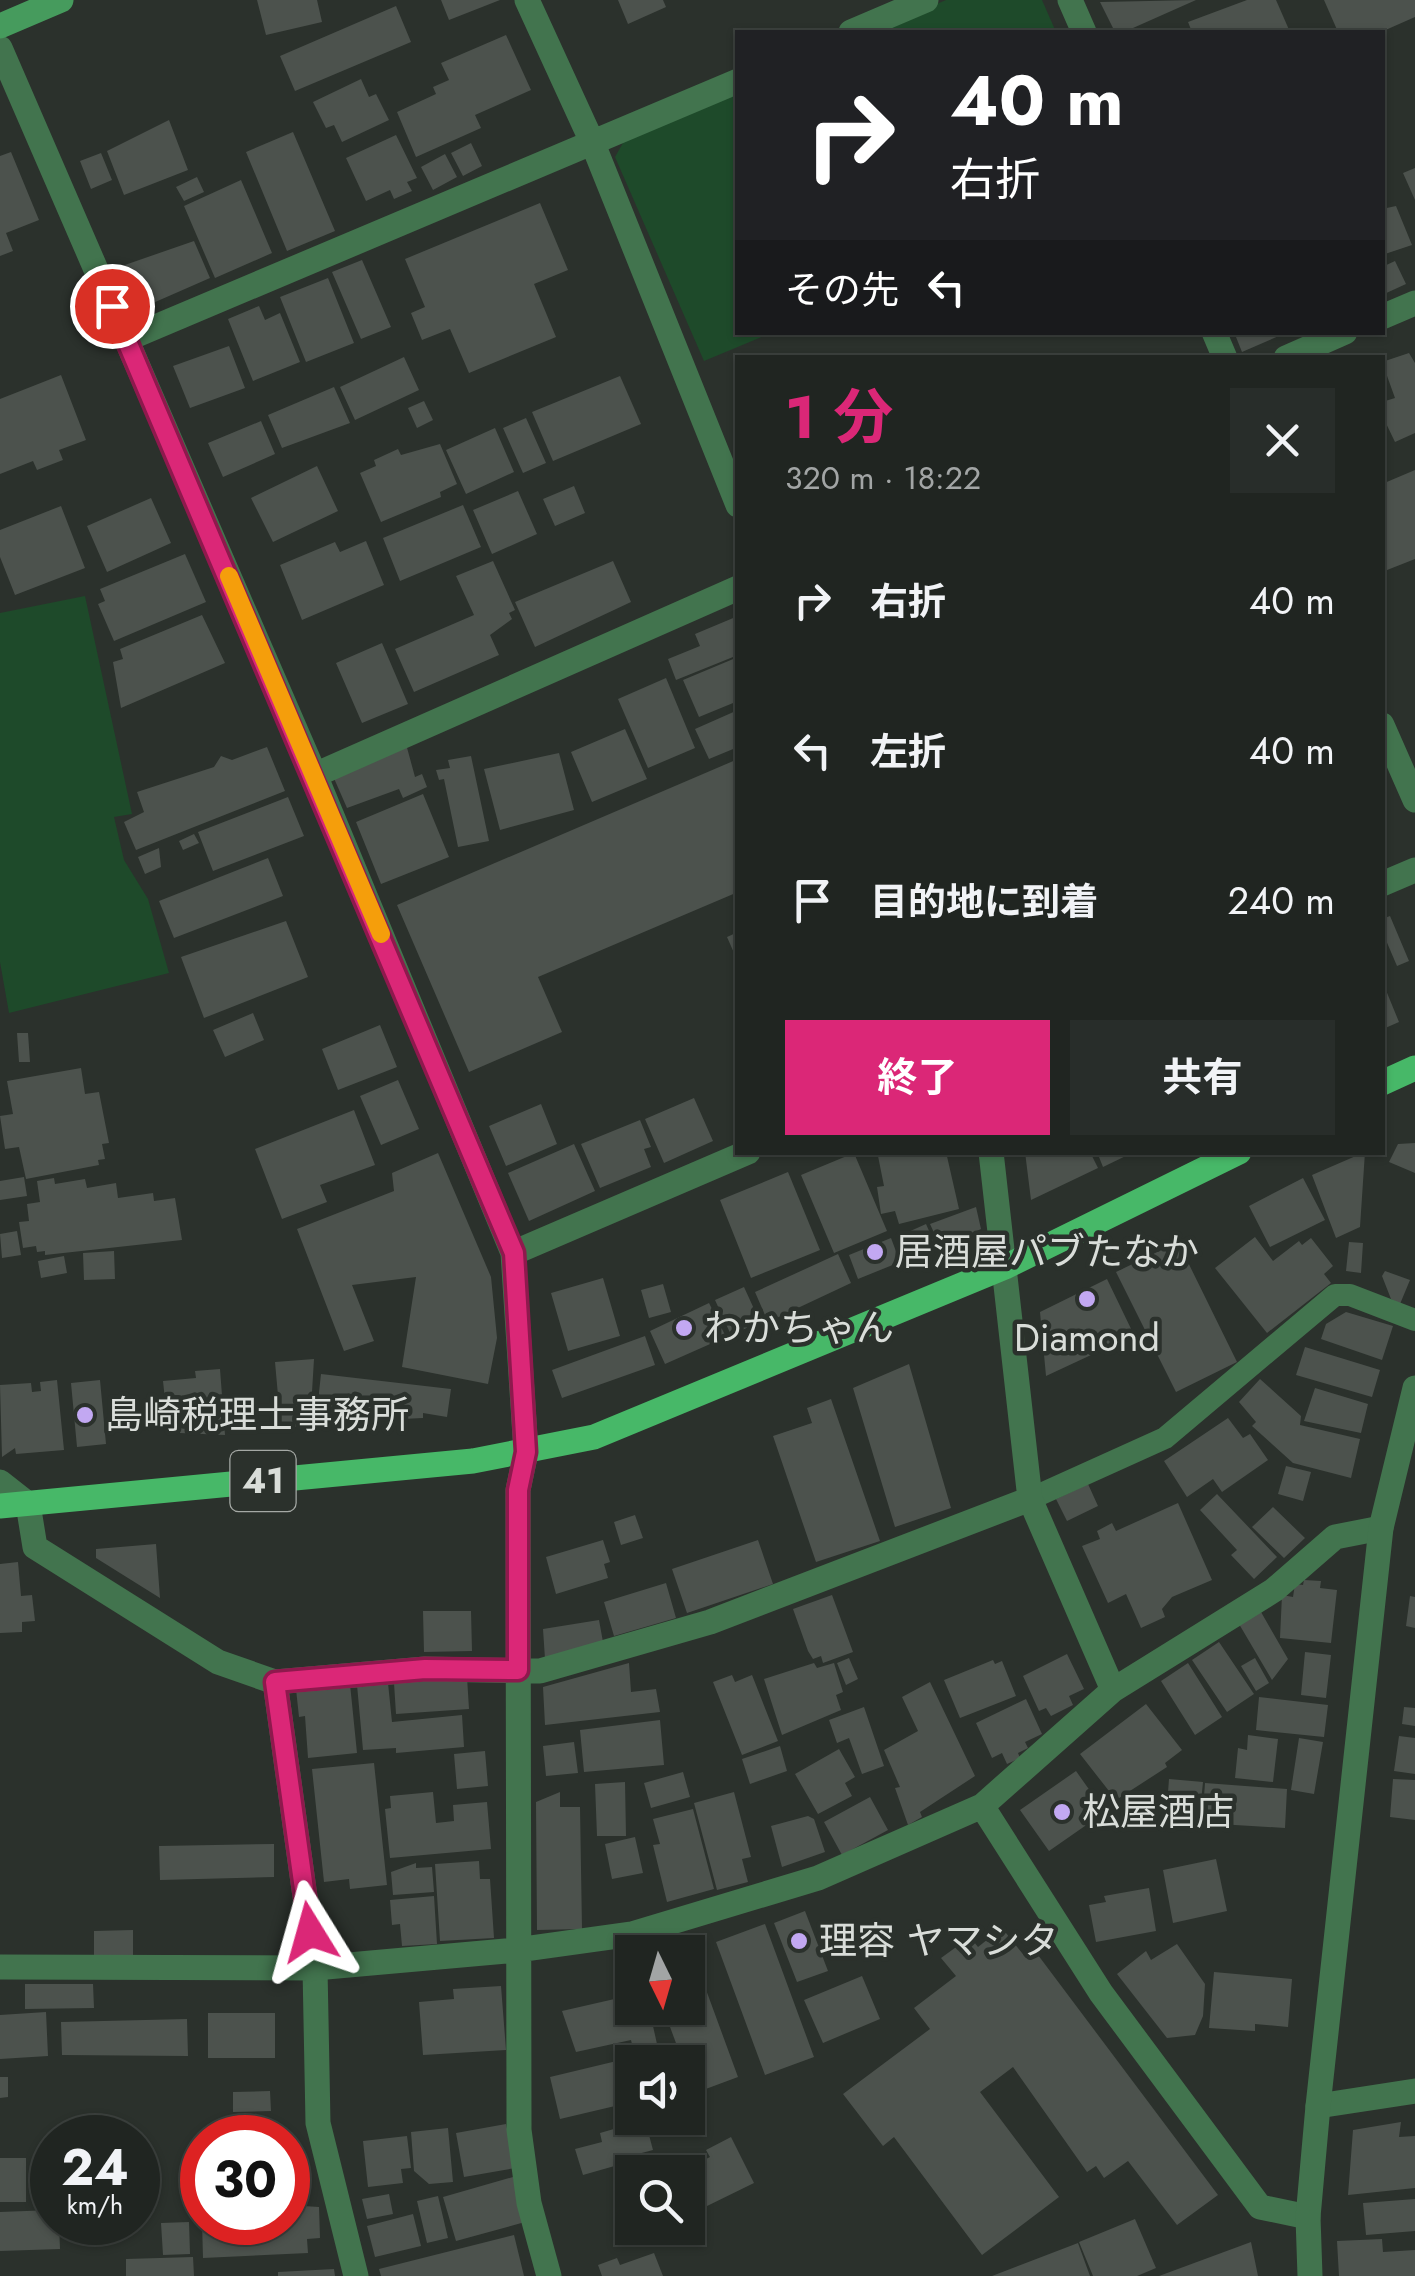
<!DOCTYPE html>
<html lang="ja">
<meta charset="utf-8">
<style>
:root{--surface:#202521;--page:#282d2a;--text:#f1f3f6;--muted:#a2a5a5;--line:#3d423f;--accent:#db2777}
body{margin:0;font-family:Jost,"Noto Sans JP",sans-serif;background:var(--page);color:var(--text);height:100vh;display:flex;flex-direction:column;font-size:38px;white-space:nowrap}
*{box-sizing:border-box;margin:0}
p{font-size:32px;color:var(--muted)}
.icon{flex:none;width:55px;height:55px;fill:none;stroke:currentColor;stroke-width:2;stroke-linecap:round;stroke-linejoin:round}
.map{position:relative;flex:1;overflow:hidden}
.drawer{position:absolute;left:735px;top:355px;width:650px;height:800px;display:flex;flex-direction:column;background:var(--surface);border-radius:0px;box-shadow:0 2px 8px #0004,0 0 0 2px var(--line)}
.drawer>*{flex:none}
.guide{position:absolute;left:735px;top:30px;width:650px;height:305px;border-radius:0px;box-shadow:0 2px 8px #0004,0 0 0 2px var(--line);background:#202124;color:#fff;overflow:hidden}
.needle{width:65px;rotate:175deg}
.tools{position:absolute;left:615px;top:1935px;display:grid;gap:20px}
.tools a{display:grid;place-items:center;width:90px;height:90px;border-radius:0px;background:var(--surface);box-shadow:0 2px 8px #0004,0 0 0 2px var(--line);font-size:50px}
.speed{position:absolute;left:30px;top:2115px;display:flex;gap:20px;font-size:50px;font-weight:700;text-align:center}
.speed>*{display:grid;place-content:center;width:130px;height:130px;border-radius:50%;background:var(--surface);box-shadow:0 2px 8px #0004,0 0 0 2px var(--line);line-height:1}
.speed small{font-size:25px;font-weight:400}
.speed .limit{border:15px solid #d22;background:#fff;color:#111}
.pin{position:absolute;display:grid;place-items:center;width:85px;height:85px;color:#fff;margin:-42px;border:5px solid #fff;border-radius:50%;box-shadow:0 2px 10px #0007}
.me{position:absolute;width:110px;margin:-55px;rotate:352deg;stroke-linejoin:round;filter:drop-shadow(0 0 8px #0008)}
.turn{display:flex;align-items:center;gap:35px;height:210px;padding:0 50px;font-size:45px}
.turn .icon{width:130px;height:130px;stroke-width:2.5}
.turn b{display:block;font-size:70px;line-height:85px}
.then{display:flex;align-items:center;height:95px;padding:0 50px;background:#0003;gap:20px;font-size:38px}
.round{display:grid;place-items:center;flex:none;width:105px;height:105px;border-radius:0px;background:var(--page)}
.headline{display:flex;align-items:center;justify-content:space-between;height:170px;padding:0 50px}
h1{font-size:60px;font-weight:700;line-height:75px;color:var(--accent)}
.primary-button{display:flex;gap:20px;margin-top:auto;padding:20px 50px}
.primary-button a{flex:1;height:115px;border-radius:0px;background:var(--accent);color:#fff;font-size:40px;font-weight:700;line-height:115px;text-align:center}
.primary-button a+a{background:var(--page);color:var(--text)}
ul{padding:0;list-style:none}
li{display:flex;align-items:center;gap:30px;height:150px;padding:0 50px}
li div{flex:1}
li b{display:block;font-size:38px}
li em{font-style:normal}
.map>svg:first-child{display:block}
.green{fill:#1e4a2a}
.building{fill:#4c524d}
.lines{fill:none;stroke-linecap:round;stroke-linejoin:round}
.service{stroke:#42744e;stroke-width:22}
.minor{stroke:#42744e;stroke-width:25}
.tertiary{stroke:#42744e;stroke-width:25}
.secondary{stroke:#469b5d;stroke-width:25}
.primary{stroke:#47b868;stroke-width:25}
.route-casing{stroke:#8e194d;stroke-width:25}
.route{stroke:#db2777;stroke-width:18}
.slow{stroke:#f59e0b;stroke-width:18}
.poi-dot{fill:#c2a8f2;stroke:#2b312c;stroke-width:4}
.labels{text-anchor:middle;stroke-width:9;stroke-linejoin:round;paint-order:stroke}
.shield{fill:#2b312c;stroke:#a5a9a5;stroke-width:2.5}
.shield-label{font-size:35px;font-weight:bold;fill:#d9ddd9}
.poi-label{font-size:38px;fill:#d9ddd9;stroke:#2b312c;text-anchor:start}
</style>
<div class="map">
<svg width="1415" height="2276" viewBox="0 0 1415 2276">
<rect width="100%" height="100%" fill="#2b312c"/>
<path class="green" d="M946 0H1042L1056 32H872Z
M737 92 738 332 771 333 704 361 615 157 624 141Z
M85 596 132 814 114 817 124 860 148 899 169 973 9 1013 0 962V613Z"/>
<path class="building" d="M257 0H317L322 22 266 35Z
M441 0H500L449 20Z
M618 0H663L666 7 628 24Z
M1196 0 1124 32H1115L1100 2Z
M1247 0H1276L1290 32H1192L1188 22Z
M1324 0H1415V17L1381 32H1338Z
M396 6 411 42 295 91 280 56Z
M506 35 531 90 475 115 481 128 416 157 397 112 436 94 433 87 449 80 441 63Z
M361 79 369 97 376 94 389 120 342 142 334 125 326 128 313 102Z
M169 120 188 170 124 195 107 151Z
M293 132 335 231 287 251 246 152Z
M396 135 417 178 407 182 412 191 394 199 390 190 366 201 346 158Z
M471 143 482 166 463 176 451 153Z
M11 152 39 220 6 233 13 251 0 256V156Z
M101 153 112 180 91 189 80 161Z
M445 154 457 177 433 190 421 167Z
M1415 168V200L1403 173Z
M197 177 204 192 184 201 176 187Z
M241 180 272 253 215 278 184 206Z
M540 203 568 270 534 284 556 337 469 373 450 329 422 340 411 313 425 307 405 259Z
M1396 206 1412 245 1382 255V209Z
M194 241 210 278 137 310 119 267Z
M362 260 391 327 361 339 332 272Z
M1395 261 1406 284 1382 295V267Z
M328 278 354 343 306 362 280 297Z
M259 306 265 320 280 313 300 362 253 381 228 319Z
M1234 332H1288L1242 352Z
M229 346 245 388 190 408 173 366Z
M1409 353 1415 363V433L1395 442 1382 415V402L1395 398 1382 362Z
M404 357 419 390 355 420 340 387Z
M61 375 86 440 59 450 63 460 37 470 33 461 0 474V399Z
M620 376 641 424 553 461 532 412Z
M334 387 350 423 282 448 268 415Z
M424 401 433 420 417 428 408 408Z
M526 418 546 463 523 473 503 428Z
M261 421 275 454 223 477 208 443Z
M495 428 514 472 466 494 446 450Z
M440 444 457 484 440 492 441 497 381 522 360 473 376 466 374 460 398 449 401 455Z
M317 466 338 511 273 542 251 498Z
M1415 470V559L1382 572V484Z
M574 486 585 513 555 526 543 499Z
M518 491 537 534 492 554 473 510Z
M151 498 171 543 107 572 87 526Z
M463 505 481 547 400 581 383 538Z
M61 506 85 568 15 595 0 557V530Z
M366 541 384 585 302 620 280 565 335 542 340 552Z
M185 554 206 602 114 641 98 604 105 601 100 589Z
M493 561 515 610 509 613 512 619 490 635 499 655 414 692 395 649 474 615 456 576Z
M613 561 631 602 535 647 515 602Z
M202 615 225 663 121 708 113 662 123 659 120 649Z
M738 616V655L676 680 668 659 700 646 695 634Z
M382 643 408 704 362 723 336 663Z
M738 657V701L699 717 683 680Z
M666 678 695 748 648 768 618 699Z
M738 710V747L709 759 695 729Z
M625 729 647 779 592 802 571 752Z
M406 744 415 777 422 774 427 787 403 798 399 789 347 808 333 776Z
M267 747 285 791 136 850 124 822 144 812 137 792 214 767 221 756 232 760Z
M559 753 574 810 500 830 484 769Z
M471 756 489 841 458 847 444 779 439 780 436 770 450 768 448 760Z
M738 759V892L538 977 562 1032 469 1072 397 905Z
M423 794 449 857 381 884 356 822Z
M288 797 304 836 213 871 198 832Z
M194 834 199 843 183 850 179 841Z
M159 848 161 867 145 874 138 857Z
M268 858 283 896 174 938 159 901Z
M1390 916 1409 961 1397 966 1382 931V919Z
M286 921 308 977 204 1018 181 957Z
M738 932V962L727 937Z
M1383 983 1399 1022 1383 1029Z
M253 1013 264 1040 225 1057 213 1030Z
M380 1025 397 1067 338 1090 322 1049Z
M17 1033H28L30 1062H19Z
M81 1068 85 1094 99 1092 109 1143 102 1144 105 1159 98 1160 99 1165 26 1179 19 1147 5 1149 0 1116 13 1114 7 1081Z
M398 1080 419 1129 381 1145 360 1096Z
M694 1098 713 1141 664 1163 645 1119Z
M541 1104 557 1144 506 1166 489 1126Z
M354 1110 375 1165 320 1185 327 1202 282 1219 255 1149Z
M640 1120 651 1147 644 1149 651 1167 600 1188 581 1144Z
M1415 1143V1173L1389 1162 1398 1144Z
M574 1144 595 1191 529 1221 508 1173Z
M892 1152H946L959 1209 899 1224 895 1211 881 1214 877 1187 884 1186 878 1156Z
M1025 1152H1090L1098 1168 1031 1200Z
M1097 1152H1134L1103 1167Z
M1365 1152 1360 1227 1336 1238 1312 1175Z
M438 1153 491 1277 497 1338 488 1384 402 1367 416 1277 352 1285 374 1341 344 1351 297 1229 394 1191 392 1173Z
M854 1153 887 1231 834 1253 801 1175Z
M788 1172 820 1250 751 1278 720 1200Z
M24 1177 27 1196 0 1200V1181Z
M54 1178 55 1184 85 1179 87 1188 116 1183 118 1198 153 1193 154 1201 175 1198 182 1240 45 1255V1251L37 1252 36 1246 23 1248 19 1222 29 1221 27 1204 40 1202 37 1181Z
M1303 1178 1325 1220 1270 1247 1249 1206Z
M976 1207 981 1229 941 1248 930 1224Z
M926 1224 937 1249 908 1262 897 1237Z
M17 1231 21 1255 2 1258 0 1234Z
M1255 1237 1273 1261 1299 1241 1302 1245 1311 1238 1333 1266 1324 1274 1331 1283 1267 1333 1215 1268Z
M891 1238 900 1262 858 1279 849 1255Z
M1178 1242 1237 1362 1176 1392 1116 1272Z
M1349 1242 1363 1243 1361 1273 1346 1271Z
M114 1251 115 1279 84 1280 83 1253Z
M838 1254 851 1283 768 1322 755 1292Z
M64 1256 67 1273 41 1278 38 1261Z
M1385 1271 1410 1280 1400 1304 1391 1299 1382 1276Z
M603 1278 620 1336 568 1351 551 1293Z
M1107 1279 1134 1335 1046 1376 1040 1312Z
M663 1284 671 1312 649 1318 641 1290Z
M744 1287 760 1322 731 1335 715 1300Z
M709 1303 726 1337 665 1364 650 1331Z
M1346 1312 1393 1326 1382 1360 1321 1339 1326 1324Z
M645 1336 655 1365 562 1398 552 1370Z
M1305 1347 1380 1370 1372 1397 1296 1375Z
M314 1359 310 1425 281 1429 275 1362Z
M909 1364 951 1508 895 1527 853 1388Z
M220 1369 225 1435 180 1433 177 1408 166 1409 163 1381 196 1378 195 1371Z
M321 1374 451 1389 447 1417 423 1413V1418L402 1419 359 1414 358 1420H316Z
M1260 1379 1301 1416 1300 1425 1360 1439 1351 1478 1293 1463 1252 1426 1256 1422 1239 1402Z
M57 1380 64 1450 16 1454 15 1448 2 1457 0 1385 31 1383 32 1392 41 1391 40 1382Z
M100 1380 106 1444 77 1447 71 1383Z
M1315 1388 1368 1404 1361 1433 1304 1421Z
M831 1399 880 1541 816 1562 773 1436 812 1423 807 1408Z
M1228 1418 1243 1438 1250 1434 1268 1460 1222 1492 1213 1479 1187 1497 1164 1461Z
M1286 1466 1311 1472 1303 1501 1278 1494Z
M1088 1484 1098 1506 1067 1521 1056 1499Z
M1217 1494 1277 1557 1254 1579 1231 1555 1237 1550 1200 1510Z
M1178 1503 1212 1580 1172 1597 1162 1609 1165 1617 1141 1628 1126 1594 1108 1603 1082 1546 1100 1539 1097 1531 1112 1523 1116 1531Z
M1273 1507 1305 1538 1284 1558 1252 1527Z
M635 1515 643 1538 621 1545 614 1522Z
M603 1540 610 1562 604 1564 608 1578 556 1594 546 1557Z
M758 1540 773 1584 687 1613 672 1569Z
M156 1544 160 1598 96 1558V1549Z
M18 1562 21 1596 32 1595 35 1621 22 1622V1632L0 1633V1564Z
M1304 1580 1321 1581 1320 1588 1337 1590 1331 1643 1280 1638 1282 1595 1293 1597 1295 1584 1303 1585Z
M666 1583 676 1618 614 1636 604 1602Z
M832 1595 853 1652 823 1663 821 1656 813 1659 808 1651 793 1609Z
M1410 1596 1415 1597V1628L1406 1626Z
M423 1611H471L472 1651 424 1652Z
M1261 1612 1288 1659 1272 1680 1239 1624Z
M599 1620 603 1642 545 1659 543 1629Z
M1219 1642 1254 1694 1227 1712 1192 1660Z
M1305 1652 1331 1655 1326 1698 1301 1695Z
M1067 1654 1084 1689 1069 1696 1073 1705 1051 1716 1046 1708 1039 1711 1023 1676Z
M849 1658 858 1679 846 1685 837 1663Z
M1255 1658 1269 1683 1256 1691 1241 1666Z
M993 1660 995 1664 1002 1661 1016 1696 960 1718 944 1680Z
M629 1663 631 1692 656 1689 660 1712 545 1725 543 1687Z
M814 1663 817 1668 834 1663 843 1692 836 1695 841 1710 782 1735 764 1679Z
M1188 1663 1222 1717 1195 1735 1161 1681Z
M732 1675 735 1682 752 1675 778 1741 742 1755 713 1682Z
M467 1677 469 1709 396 1714 394 1683Z
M930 1682 975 1776 920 1812 922 1817 908 1825 895 1788 900 1787 884 1750 918 1731 902 1697Z
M388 1683 392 1722 462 1715 464 1747 396 1753V1748L363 1750 357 1685Z
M350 1684 357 1753 308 1758 305 1716 299 1717 296 1689Z
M1259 1697 1328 1705 1324 1737 1256 1730Z
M1026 1699 1042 1734 1025 1742 1028 1748 1018 1753 1020 1758 1007 1764 1002 1753 992 1758 976 1723Z
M1146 1704 1182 1750 1165 1763 1167 1767 1116 1800 1080 1754Z
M864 1707 884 1766 862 1774 849 1738 837 1743 829 1720Z
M1404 1707 1415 1708V1726L1402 1724Z
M660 1720 664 1765 584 1772 580 1730Z
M1248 1735 1278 1739 1273 1782 1235 1778 1238 1748 1247 1750Z
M1399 1736 1415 1738V1774L1394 1771Z
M1299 1738 1323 1742 1314 1794 1291 1790Z
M574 1742 578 1773 546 1776 543 1746Z
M780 1746 787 1771 750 1784 742 1759Z
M839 1749 855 1777 845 1783 852 1796 818 1814 795 1774Z
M485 1751 488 1786 457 1789 454 1754Z
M374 1763 387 1885 350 1889 349 1879 324 1882 312 1769Z
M1076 1771 1105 1812 1049 1851 1020 1810Z
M683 1772 690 1797 651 1808 644 1783Z
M1169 1779 1203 1782 1199 1822 1166 1819Z
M1393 1779 1415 1780V1820L1390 1817Z
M625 1782 626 1836H597L595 1784Z
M1205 1783 1287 1789 1285 1828 1202 1823Z
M433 1792 436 1823 454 1821 453 1805 487 1802 491 1849 390 1858 385 1809 391 1808 390 1796Z
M560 1792V1807H580L582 1929 537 1930 536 1802Z
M734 1792 751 1857 742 1859 748 1882 717 1890 694 1803Z
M870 1797 888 1830 842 1855 824 1822Z
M693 1809 714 1889 667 1902 653 1845 660 1844 653 1819Z
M808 1816 814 1819 825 1852 782 1867 771 1826Z
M635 1837 643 1873 612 1879 605 1844Z
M274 1844V1877L160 1880 159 1846Z
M1216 1859 1227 1911 1173 1923 1163 1870Z
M479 1861 480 1879H490L494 1938 440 1941 435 1864Z
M416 1863V1868L432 1867 434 1892 393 1895 391 1872Z
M1149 1888 1156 1931 1096 1942 1089 1905 1106 1902 1104 1896Z
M434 1896 437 1944 402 1946 400 1924 392 1925 390 1900Z
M805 1911 828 1971 797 1982 774 1923Z
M765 1924 814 2057 765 2075 716 1942Z
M1002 1928 1026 1958 1035 1951 1218 2195 1177 2225 1128 2161 1104 2178 1096 2166 1087 2172 1013 2067 980 2092 1059 2197 982 2255 894 2137 883 2146 843 2094 930 2029 914 2008 956 1976 941 1958 970 1937 978 1947Z
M133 1930V1959L94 1960V1931Z
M1177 1944 1205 1984 1203 2016 1195 2035 1167 2038 1117 1974 1146 1951 1151 1960Z
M690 1946 738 2077 695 2093 688 2062H683L663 2008H688V1952H673Z
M1214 1972 1292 1979 1288 2027 1255 2024V2031L1209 2028Z
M862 1976 880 2019 823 2043 804 2000Z
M25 1984H93L94 2008 25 2009Z
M501 1986 506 2050 423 2055 419 2002 454 1999 453 1989Z
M632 1995V2008H649L661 2062H636L631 2040 576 2052 562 2011Z
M46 2012 48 2056 0 2059V2015Z
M208 2013H275V2058H208Z
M187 2019 188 2056 62 2055 61 2022Z
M625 2059 632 2102 560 2119 550 2077Z
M0 2077H8V2097L0 2098Z
M270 2091 271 2111 233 2112V2092Z
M645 2120 653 2150 638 2154 639 2159 583 2175 575 2149 602 2142 600 2133Z
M1401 2122 1399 2137 1415 2136V2188L1348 2195 1353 2130Z
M506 2124 515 2168 464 2177 456 2133Z
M448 2128 453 2182 429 2184 414 2171 411 2132Z
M407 2136 411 2168 401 2169 403 2183 368 2187 363 2141Z
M731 2137 754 2183 705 2207 686 2169 710 2157 706 2150Z
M0 2158H26V2202H0Z
M513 2177 525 2222 456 2241 443 2197Z
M389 2194 393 2214 367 2219 362 2199Z
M438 2196 448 2238 427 2243 417 2201Z
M1415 2199V2231L1366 2235 1363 2203Z
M288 2205 319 2207 320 2238 307 2239 308 2253 203 2258 202 2222H288Z
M52 2210V2222H59L60 2249 0 2251V2212Z
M413 2214 421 2246 375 2257 367 2226Z
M1135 2219 1156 2268 1137 2276H1093L1079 2242Z
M189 2222 190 2254 163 2255 161 2223Z
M514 2235 524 2276H381L379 2269Z
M1382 2239 1383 2252 1415 2250V2276H1339L1337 2241Z
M1251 2242 1258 2276H1159Z
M1078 2243 1090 2276H992Z
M654 2253 663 2276H602L598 2265 617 2258 620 2265Z
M193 2257 194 2276H126V2259Z
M334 2269 335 2276H278V2272Z"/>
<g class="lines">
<path class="service" d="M1030 1499 1165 1438 1335 1295H1350L1415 1320"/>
<path class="minor" d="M527 0 593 144 738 505
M1070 0 1084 32
M851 32 926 0
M0 48 315 775 513 1253 526 1452 518 1490 519 2130 529 2203 549 2276
M1382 317 1415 303
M1214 332 1225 358
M127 339 738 81
M1286 358 1345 332
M1382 725 1415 800
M315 775 738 588
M1382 884 1415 870
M991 1152 1030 1499 1113 1690
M513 1253 748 1152
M0 1482 28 1504 35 1547 218 1662 275 1682 315 1968 318 2123 356 2276
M275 1682 425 1669 540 1671 710 1622 1030 1499
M982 1806 1101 1993 1260 2207 1308 2217
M0 1967 315 1968 517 1950 632 1934 818 1878 982 1806 1113 1690 1274 1590 1335 1537 1381 1528
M1318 2106 1415 2091"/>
<path class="tertiary" d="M1310 2276 1308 2217 1318 2106 1381 1528 1415 1388"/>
<path class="secondary" d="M0 26 61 0"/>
<path class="primary" d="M1382 1083 1415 1068
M0 1506 473 1461 594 1437 1005 1267 1239 1152"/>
</g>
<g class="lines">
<g class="route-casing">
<path id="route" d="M112 306 514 1253 526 1452 518 1490V1670L425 1669 275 1682 310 1932"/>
</g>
<use href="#route" class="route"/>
<path class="slow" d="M229 576 381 934"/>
</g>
<g class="poi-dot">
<circle cx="875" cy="1252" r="10"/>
<circle cx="1087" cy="1299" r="10"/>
<circle cx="684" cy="1328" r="10"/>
<circle cx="85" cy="1415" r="10"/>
<circle cx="1062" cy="1812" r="10"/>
<circle cx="799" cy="1941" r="10"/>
</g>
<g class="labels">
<rect class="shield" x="230.5" y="1451" width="65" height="60" rx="8"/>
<g class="shield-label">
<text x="263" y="1493">41</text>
</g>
<g class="poi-label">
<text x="895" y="1265">居酒屋パブたなか</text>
<text x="704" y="1341">わかちゃん</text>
<text x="1087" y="1351" text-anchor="middle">Diamond</text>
<text x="105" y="1428">島崎税理士事務所</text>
<text x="1082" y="1825">松屋酒店</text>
<text x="819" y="1954">理容 ヤマシタ</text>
</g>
</g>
</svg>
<div class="tools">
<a><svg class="needle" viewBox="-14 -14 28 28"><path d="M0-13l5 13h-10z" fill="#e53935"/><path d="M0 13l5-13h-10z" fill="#a2a5a5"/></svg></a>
<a><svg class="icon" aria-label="sound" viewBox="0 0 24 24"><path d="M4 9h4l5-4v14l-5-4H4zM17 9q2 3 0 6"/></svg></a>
<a><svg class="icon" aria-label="search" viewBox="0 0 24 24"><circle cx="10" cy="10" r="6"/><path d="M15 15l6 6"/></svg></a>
</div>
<div class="speed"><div>24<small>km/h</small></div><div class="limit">30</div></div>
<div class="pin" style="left:112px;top:306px;background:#d93025"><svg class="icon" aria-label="arrive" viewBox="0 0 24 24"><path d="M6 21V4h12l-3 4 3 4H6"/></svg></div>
<svg class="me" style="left:310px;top:1932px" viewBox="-20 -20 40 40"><path d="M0-17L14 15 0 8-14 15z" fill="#db2777" stroke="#fff" stroke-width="4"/></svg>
<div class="guide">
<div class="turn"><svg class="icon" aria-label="right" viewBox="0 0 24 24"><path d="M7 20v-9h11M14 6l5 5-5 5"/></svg><div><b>40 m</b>右折</div></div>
<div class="then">その先<svg class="icon" aria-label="left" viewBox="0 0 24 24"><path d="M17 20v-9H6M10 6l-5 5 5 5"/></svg></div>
</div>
<section class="drawer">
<div class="headline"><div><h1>1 分</h1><p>320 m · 18:22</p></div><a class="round"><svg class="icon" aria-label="close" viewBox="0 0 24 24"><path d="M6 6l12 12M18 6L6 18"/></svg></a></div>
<ul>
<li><svg class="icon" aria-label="right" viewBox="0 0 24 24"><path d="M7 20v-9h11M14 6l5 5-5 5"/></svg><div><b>右折</b></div><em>40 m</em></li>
<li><svg class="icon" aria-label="left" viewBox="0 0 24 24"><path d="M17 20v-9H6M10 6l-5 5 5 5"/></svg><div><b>左折</b></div><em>40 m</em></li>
<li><svg class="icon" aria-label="arrive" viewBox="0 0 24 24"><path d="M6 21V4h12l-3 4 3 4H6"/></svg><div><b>目的地に到着</b></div><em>240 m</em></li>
</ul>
<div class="primary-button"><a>終了</a><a>共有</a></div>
</section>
</div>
